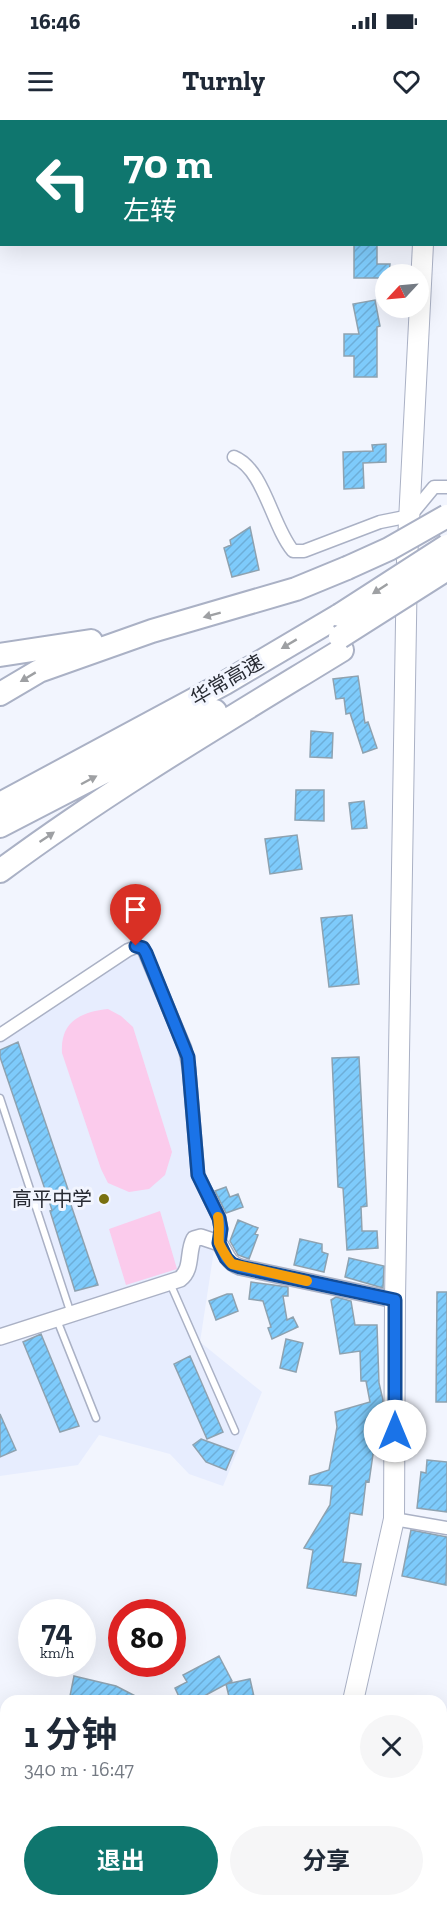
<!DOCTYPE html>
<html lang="zh">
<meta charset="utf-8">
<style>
:root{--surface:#fff;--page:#f6f6f7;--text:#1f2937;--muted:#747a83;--accent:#0f766e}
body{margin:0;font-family:"Zilla Slab","Noto Sans SC",serif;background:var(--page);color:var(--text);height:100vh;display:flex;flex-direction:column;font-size:22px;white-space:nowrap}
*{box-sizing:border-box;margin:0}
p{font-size:20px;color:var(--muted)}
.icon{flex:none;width:33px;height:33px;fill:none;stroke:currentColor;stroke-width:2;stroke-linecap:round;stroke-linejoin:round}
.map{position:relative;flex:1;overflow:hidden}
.panel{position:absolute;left:0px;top:1575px;width:447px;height:212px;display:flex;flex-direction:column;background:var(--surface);border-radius:18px 18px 0 0;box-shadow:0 6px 24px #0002}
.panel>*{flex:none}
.banner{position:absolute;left:0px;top:0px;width:447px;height:126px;box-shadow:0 6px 24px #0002;background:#0f766e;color:#fff;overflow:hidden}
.needle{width:39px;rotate:244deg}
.controls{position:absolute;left:375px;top:144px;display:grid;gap:12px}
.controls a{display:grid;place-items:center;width:54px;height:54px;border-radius:50%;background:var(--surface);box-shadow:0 6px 24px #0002;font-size:30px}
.speed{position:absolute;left:18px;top:1479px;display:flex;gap:12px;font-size:30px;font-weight:700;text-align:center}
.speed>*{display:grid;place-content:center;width:78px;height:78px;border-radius:50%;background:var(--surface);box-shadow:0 6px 24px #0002;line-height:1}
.speed small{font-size:15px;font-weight:400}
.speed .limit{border:9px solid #d22;background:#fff;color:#111}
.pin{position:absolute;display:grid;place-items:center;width:51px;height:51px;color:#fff;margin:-62px -26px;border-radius:50% 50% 50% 0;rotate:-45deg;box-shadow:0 0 6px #0007}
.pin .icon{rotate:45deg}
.me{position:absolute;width:66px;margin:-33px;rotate:0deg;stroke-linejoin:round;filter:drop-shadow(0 0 4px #0008)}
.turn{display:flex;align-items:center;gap:21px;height:126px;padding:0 24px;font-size:27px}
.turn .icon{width:78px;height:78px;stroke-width:2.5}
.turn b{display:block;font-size:42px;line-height:51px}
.round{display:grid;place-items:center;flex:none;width:63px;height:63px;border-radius:32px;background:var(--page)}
.summary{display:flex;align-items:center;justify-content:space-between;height:102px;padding:0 24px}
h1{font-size:36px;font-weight:700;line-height:45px}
.button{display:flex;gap:12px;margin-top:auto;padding:12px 24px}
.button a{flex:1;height:69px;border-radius:36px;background:var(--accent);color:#fff;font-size:24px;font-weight:700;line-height:69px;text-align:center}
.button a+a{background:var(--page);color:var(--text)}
.status{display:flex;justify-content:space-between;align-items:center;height:42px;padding:0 30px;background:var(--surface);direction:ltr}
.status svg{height:16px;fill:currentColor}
header{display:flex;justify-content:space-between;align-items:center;height:78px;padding:0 24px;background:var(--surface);font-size:27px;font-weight:700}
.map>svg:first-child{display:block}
.built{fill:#e7edfe}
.pitch{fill:#fbcbec}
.building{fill:url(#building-hatch);stroke:#8ea2b0;stroke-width:1.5}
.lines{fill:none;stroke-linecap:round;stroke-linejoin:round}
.service-casing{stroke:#aab1c5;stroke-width:9}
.minor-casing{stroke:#aab1c5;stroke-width:15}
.tertiary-casing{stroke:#aab1c5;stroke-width:18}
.trunk-casing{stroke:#aab1c5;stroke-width:22}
.motorway-casing{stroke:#aab1c5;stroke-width:26}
.service{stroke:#fff;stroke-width:6}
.minor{stroke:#fff;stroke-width:12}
.tertiary{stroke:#fff;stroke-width:15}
.trunk{stroke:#fff;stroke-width:20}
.motorway{stroke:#fff;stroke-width:22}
.motorway-bridge-casing{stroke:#aab1c5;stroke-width:26;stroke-linecap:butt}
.motorway-bridge{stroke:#fff;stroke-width:22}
.oneway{fill:#9ea0a3}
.route-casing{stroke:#114b97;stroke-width:15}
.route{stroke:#1a73e8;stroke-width:10}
.slow{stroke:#f59e0b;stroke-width:10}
.poi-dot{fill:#797010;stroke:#f2f5fe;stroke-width:2}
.labels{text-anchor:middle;stroke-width:6;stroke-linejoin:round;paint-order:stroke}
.street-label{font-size:20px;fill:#282b33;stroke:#f2f5fe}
.poi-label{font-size:20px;fill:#282b33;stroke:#f2f5fe;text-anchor:end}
</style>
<div class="status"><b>16:46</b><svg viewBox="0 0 49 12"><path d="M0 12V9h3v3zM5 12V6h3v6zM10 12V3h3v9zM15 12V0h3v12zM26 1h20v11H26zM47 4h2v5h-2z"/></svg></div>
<header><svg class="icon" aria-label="menu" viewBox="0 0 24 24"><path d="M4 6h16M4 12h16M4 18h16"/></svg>Turnly<svg class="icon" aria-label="heart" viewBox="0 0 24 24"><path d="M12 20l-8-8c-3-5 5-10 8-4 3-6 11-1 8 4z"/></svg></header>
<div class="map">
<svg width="447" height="1786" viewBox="0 0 447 1786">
<defs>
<pattern id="building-hatch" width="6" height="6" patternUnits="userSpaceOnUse" patternTransform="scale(1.5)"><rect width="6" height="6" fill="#7ecbfb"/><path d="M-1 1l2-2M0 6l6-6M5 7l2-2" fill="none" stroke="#6daed8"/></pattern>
</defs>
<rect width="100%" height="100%" fill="#f2f5fe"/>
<path class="built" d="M138 828 186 941 196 1055 218 1104 200 1222 262 1272 223 1366 189 1354 170 1334 99 1315 78 1345 0 1356V921Z"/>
<path class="pitch" d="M108 889 121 896 133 907 172 1032 165 1055 149 1069 129 1072 108 1063 101 1049 62 933C60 902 80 892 108 889Z
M160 1091 177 1149 126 1165 109 1109Z"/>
<path class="building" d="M354 124H377V144H390L389 154H386V158H354Z
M375 180 380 206 377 207V257H354V236H344V214H359L353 184Z
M386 324V342L363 343 364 368 344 369 343 332 373 331 372 325Z
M250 407 259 450 232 457 224 428 231 425 230 420Z
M358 556 365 603 368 602 377 628 363 633 350 593 346 594 344 578 336 579 333 559Z
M311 611 333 613 332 638 310 637Z
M296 670H324V701L295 700Z
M364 681 367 708 352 709 349 683Z
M297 715 302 749 270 754 265 719Z
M352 795 359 864 329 867 321 798Z
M18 922 72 1081 70 1082 98 1165 75 1171 50 1091 52 1090 0 937V930Z
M359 937 367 1086 361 1087 362 1111H377L378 1128 347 1130 343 1068 338 1067 332 938Z
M226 1067 230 1077 238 1074 243 1087 226 1093 215 1071Z
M238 1100 258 1108 255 1114 258 1115 249 1139 238 1135 230 1121Z
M300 1119 322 1124V1132L328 1134 324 1152 294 1145Z
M349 1138 384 1146 383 1168 345 1157Z
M251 1162 288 1167V1176H283L287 1200 293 1197 298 1207 272 1219 268 1208 271 1207 263 1181 249 1179Z
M437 1172H447V1282H436Z
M227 1174H232L238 1191 216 1200 209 1181Z
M336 1177 351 1181 355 1205H377L379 1263 383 1280 382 1293H379L369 1362 366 1361 362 1395 350 1393 343 1442 361 1444 356 1476 307 1468 313 1430 304 1428 330 1385 332 1366 309 1364 310 1356 329 1350 337 1307 335 1292 370 1282 366 1261H361L360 1231 340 1234 331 1180Z
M41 1214 79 1306 60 1312 23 1222Z
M286 1219 303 1223 296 1252 280 1248Z
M190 1236 223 1312 207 1319 174 1244Z
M0 1294 16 1330 0 1337Z
M201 1319 234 1331 226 1350 206 1342 193 1325Z
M427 1340 447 1342V1392L417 1388 421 1352 426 1353Z
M411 1410 447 1417 446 1465 402 1456Z
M219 1536 232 1561 195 1581H181L175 1568 187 1562 183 1555Z
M74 1556 116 1566 145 1581H69Z
M250 1559 255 1581H230L226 1564Z"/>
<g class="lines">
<g class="service-casing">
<path id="service" d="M0 978 71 1194
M170 1163 235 1311
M57 1200 96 1298"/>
</g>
<g class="minor-casing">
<path id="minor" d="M446 26H447
M234 337C264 349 272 406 293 431H304L380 402 410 396 434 367H447
M0 915 128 830 136 827 143 828 185 928 189 949 198 1055 219 1098 221 1109 219 1123
M394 1399 447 1408"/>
</g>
<g class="tertiary-casing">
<path id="tertiary" d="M0 1217 180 1159C193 1149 187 1132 194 1119L201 1117 219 1123C227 1133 226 1142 240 1147L395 1180"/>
</g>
<g class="trunk-casing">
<path id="trunk" d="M429 2V0
M353 1581 394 1399 395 1180 407 441 423 124
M308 1786 309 1780"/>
</g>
<g class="motorway-casing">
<path id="motorway" d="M0 535 91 521
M0 574 39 551 152 511 296 469 347 448
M0 684 225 563 340 495
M0 706 137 635 215 591
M0 751C109 670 226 601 342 530"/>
</g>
<use href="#service" class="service"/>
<use href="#minor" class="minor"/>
<use href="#tertiary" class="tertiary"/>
<use href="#trunk" class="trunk"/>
<use href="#motorway" class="motorway"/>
<g class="motorway-bridge-casing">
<path id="motorway-bridge" d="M347 448 389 429 447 396
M340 495 447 426
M340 517 447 449"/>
</g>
<use href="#motorway-bridge" class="motorway-bridge"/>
</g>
<defs><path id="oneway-solid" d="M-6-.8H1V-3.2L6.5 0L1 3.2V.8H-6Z" transform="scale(1.5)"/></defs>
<g class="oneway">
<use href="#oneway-solid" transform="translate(380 469) rotate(147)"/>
<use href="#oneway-solid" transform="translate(212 495) rotate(165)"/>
<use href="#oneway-solid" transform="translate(289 524) rotate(149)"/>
<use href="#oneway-solid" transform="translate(28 557) rotate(149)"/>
<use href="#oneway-solid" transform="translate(89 660) rotate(-28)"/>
<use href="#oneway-solid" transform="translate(47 717) rotate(-34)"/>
</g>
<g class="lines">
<g class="route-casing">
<path id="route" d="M136 826 143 828 146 833 188 937 198 1055 219 1098 221 1109 219 1123 226 1138 232 1144 240 1147 395 1180V1311"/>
</g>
<use href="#route" class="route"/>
<path class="slow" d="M218 1097C220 1106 218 1118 219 1123 221 1128 228 1140 232 1144L307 1161"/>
</g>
<circle class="poi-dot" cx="104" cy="1079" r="6"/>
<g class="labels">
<g class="street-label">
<text transform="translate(227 560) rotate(-30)" y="7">华常高速</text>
</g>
<g class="poi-label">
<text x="92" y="1086">高平中学</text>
</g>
</g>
</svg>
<div class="controls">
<a><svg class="needle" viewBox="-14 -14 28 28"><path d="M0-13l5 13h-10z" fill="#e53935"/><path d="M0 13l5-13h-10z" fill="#747a83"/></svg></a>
</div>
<div class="speed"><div>74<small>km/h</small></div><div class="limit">80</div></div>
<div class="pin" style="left:136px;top:826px;background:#d93025"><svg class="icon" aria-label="arrive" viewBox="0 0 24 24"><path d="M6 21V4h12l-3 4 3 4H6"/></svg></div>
<svg class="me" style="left:395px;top:1311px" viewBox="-20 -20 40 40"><circle r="19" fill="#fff"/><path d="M0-13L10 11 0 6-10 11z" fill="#1a73e8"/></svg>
<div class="banner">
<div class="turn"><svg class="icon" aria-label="left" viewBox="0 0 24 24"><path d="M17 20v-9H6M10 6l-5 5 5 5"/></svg><div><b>70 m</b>左转</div></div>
</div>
<section class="panel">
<div class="summary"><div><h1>1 分钟</h1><p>340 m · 16:47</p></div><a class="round"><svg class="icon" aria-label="close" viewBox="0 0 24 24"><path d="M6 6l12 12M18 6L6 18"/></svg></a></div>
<div class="button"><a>退出</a><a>分享</a></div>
</section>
</div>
